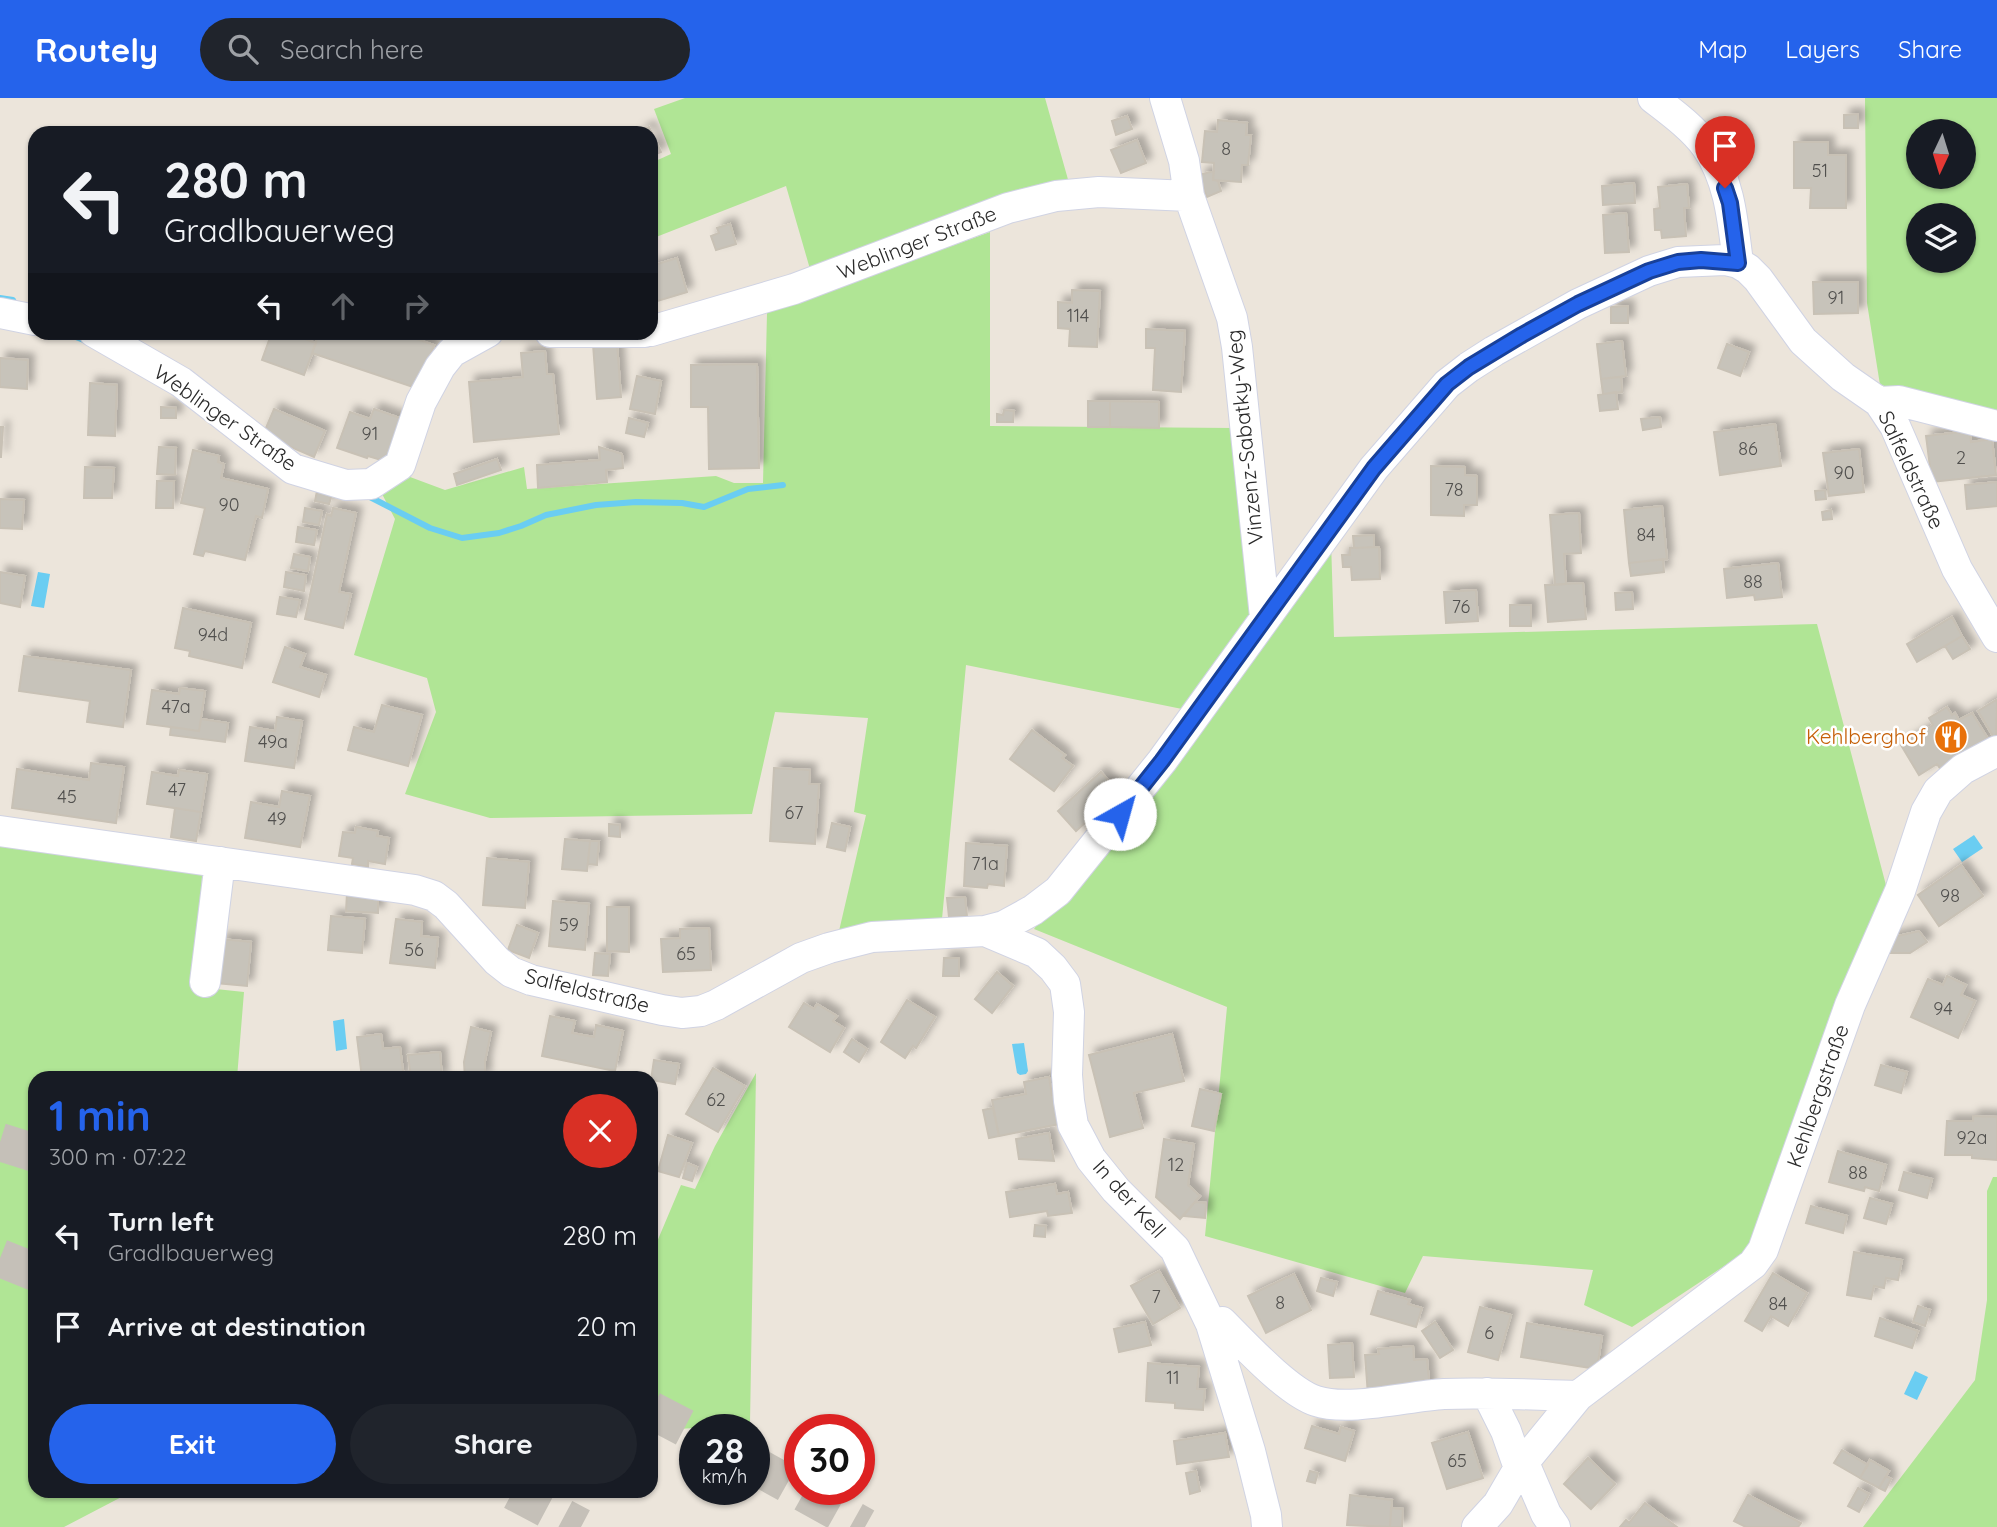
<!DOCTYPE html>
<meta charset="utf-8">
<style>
:root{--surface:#171b24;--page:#20242c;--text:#f1f3f6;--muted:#9ea1a6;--accent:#2563eb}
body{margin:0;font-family:Quicksand,sans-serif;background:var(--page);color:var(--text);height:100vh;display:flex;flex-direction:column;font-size:26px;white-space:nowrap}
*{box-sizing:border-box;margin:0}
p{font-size:23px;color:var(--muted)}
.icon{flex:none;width:38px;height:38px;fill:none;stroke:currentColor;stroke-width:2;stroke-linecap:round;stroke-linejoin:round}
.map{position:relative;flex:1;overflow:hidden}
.drawer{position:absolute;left:28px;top:973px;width:630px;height:427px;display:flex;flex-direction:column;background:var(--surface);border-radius:21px;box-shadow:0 2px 5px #0004}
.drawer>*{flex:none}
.guide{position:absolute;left:28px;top:28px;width:630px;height:214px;border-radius:21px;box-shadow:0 2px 5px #0004;background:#171b24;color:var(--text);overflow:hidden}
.needle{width:46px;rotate:184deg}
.fabs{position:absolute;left:1906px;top:21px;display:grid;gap:14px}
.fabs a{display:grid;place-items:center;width:70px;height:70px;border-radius:50%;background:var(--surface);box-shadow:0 2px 5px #0004;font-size:35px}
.speed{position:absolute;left:679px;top:1316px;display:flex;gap:14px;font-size:35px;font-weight:700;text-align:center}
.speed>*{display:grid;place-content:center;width:91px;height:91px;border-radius:50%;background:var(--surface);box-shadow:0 2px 5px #0004;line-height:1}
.speed small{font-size:18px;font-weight:400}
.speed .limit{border:10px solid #d22;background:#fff;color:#111}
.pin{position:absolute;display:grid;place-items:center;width:60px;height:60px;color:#fff;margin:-72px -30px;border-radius:50% 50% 50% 0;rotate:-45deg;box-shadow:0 0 7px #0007}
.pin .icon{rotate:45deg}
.me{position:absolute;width:77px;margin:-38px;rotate:38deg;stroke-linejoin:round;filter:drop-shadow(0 0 5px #0008)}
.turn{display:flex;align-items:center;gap:24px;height:147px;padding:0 21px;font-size:32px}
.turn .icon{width:91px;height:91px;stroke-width:2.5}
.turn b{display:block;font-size:49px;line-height:60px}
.lanes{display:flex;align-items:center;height:66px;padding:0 21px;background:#0003;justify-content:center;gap:35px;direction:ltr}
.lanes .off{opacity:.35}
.round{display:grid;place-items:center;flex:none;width:74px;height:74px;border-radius:37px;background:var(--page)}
.summary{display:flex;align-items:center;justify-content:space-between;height:119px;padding:0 21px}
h1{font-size:42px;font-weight:700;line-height:52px;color:var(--accent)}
.primary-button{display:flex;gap:14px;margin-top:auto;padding:14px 21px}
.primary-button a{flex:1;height:80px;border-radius:42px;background:var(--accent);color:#fff;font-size:28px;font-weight:700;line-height:80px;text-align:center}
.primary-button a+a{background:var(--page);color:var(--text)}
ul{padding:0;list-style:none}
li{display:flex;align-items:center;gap:21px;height:91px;padding:0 21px}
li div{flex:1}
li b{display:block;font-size:26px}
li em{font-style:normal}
header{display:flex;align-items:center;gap:42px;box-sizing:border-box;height:98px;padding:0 35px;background:var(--accent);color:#fff}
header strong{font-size:33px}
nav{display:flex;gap:38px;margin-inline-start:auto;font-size:24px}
.search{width:490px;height:63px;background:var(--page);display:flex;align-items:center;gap:18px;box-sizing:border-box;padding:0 24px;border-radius:38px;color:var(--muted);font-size:26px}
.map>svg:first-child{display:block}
.green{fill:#b0e595;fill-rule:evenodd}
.water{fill:#6acdf2}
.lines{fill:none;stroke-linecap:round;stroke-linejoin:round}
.stream{stroke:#6acdf2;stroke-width:6}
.building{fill:#c7c3ba;stroke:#c8c1b5;stroke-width:2;filter:url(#shadow)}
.highway-tunnel{stroke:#c5c0b8;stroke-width:38;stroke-dasharray:38 19;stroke-linecap:butt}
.minor-casing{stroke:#d0d3e3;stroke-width:32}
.minor{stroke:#fff;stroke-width:30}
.route-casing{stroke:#184099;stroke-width:18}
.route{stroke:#2563eb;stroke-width:12}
.labels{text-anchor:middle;stroke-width:5;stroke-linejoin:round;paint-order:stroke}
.number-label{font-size:18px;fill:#51504e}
.street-label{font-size:21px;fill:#2a2a2a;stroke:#fff}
.food-label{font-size:21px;fill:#c56008;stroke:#fff;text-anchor:end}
</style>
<header>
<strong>Routely</strong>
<div class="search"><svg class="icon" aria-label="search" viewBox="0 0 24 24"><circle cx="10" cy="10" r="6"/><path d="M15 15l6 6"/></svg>Search here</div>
<nav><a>Map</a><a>Layers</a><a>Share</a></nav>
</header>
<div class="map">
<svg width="1997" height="1429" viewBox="0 0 1997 1429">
<defs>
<filter id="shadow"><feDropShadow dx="6" dy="-6" stdDeviation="3.5" flood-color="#0004"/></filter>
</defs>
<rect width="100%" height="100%" fill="#ece5db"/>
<path class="green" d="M685 0H1045L1069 85 810 171 786 88 651 141V65L671 56 654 11Z
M1865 0H1997V320L1880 287 1867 205ZM1918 33H1964V79H1918ZM1918 117H1964V163H1918Z
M990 134V328L1233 330 1250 519 1187 612 966 567 942 821 839 833 866 717 854 714 868 620 775 614 752 716 490 720 405 696 436 614 427 580 354 557 395 421 379 390 402 376 445 392 524 369 527 391 716 378 734 385H763L767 215Z
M1331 443 1334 539 1817 526 1887 791 1750 1151 1632 1229 1584 1207 1593 1172 1423 1158 1405 1195 1205 1138 1227 909 1034 831Z
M0 743 202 777 197 889 244 894 237 980H35V1393H133L64 1429H0Z
M756 975 750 1326 651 1333V1158L681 1087 695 1091 715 1048Z
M1993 1079H1997V1429H1863L1975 1282 1987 1202V1093Z"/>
<path class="water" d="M38 474 50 476 44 510 31 508Z
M1974 737 1983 750 1962 764 1953 751Z
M344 921 347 951 336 953 333 923Z
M1024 945 1028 973 1026 976 1020 977 1017 975 1012 946Z
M1915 1273 1928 1279 1917 1302 1904 1296Z"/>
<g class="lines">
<path class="stream" d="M0 200 13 202 14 205
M71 237 86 243
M366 397 430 430 462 440 499 435 521 428 546 417 596 407 636 404 682 405 704 409 748 391 783 387"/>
</g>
<path class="building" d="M1858 16V30H1844V17Z
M1127 18 1132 31 1116 37 1112 23Z
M1218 22 1247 25 1246 37H1251L1248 67H1242L1241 84 1213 82 1214 65 1202 64 1205 33 1217 34Z
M649 29 661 54 651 58V35H637Z
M1137 42 1146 65 1121 75 1111 52Z
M1794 44H1828V57H1846V110H1810L1811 90H1794Z
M1214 73 1213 82 1218 83 1221 93 1207 99 1199 77Z
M1634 85 1635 105 1603 107 1602 88Z
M1687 86 1689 110H1684L1686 138 1662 140 1661 132H1655L1654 111 1660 110 1658 89Z
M1626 115 1629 154 1605 155 1603 117Z
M730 126 736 146 716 152 711 138 719 135 717 130Z
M677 160 687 194 651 205V168Z
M1813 184H1858V215L1814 216Z
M1072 192 1100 193 1097 249 1069 248 1070 231 1058 230V204L1072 205Z
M1628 208V225H1611V209Z
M1146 231 1185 233 1181 294 1153 292 1155 250H1146Z
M272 234H287L316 245 304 277 262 262Z
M319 234H410L408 238 434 247 419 291 312 255Z
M1622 243 1626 278 1601 281 1597 246Z
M617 245 621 299 597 301 593 246Z
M1727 246 1749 254 1740 278 1718 270Z
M545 253 547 276H553L559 336 474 344 469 284 523 279 521 255Z
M0 260 28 262 27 291 0 289Z
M757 266 759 370 709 371 708 309H691V267Z
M637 278 661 283 655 316 630 311Z
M1621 279 1622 294 1603 296 1601 281Z
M90 285 117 287 115 338 88 337Z
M1616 294 1618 311 1600 313 1598 297Z
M1088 303H1110V329H1088Z
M1110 303 1159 304V330L1110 329Z
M161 309 176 310V320H161Z
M274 311 325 333 314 359 263 337Z
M374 311 403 321 388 364 368 358 367 360 337 350 350 314 370 321Z
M1004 312 1014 313 1013 324H997V316L1003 317Z
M1660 319 1661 329 1643 332 1641 321Z
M629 320 648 325 644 339 626 335Z
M1775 326 1781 368 1720 377 1714 334Z
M0 329H3L1 359H0Z
M1970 333 1971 344 1992 341 1996 377 1932 384 1926 338Z
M159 349 176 350 175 377 157 376Z
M599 349 622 356 623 370 606 372 607 384 538 390 537 367 600 362Z
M1859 351 1864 394 1829 398 1823 355Z
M193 352 219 358 218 364 224 366 221 380 268 391 262 420 256 418 245 462 205 453 203 458 194 456 205 410 181 405Z
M497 361 501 372 457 387 454 376Z
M1431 368 1465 369V377L1477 378V407H1464V418L1431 417Z
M85 369 114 370 112 400H84Z
M157 383H174L173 410H156Z
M1997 384V408L1967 411 1965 387Z
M1825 392 1826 401 1816 402 1815 393Z
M317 393 332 396 329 406 315 403Z
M0 401 24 402 22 431 0 430Z
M1662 408 1667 461 1629 465 1624 412Z
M305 410 322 413 319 427 303 424Z
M333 410 356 415 339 494 351 496 343 530 305 521 327 416 331 418Z
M1831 412 1832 421 1823 422 1822 414Z
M1579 415 1581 455 1564 456 1566 486 1555 487 1550 417Z
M298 429 317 432 314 447 296 444Z
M1374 437V449L1354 450 1353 438Z
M1379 449 1380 481 1352 482 1351 469H1343L1342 457H1350V450Z
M294 456 310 459 308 473 291 470Z
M1663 461 1664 474 1631 478 1629 465Z
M1778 465 1782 499 1755 502 1754 497 1727 500 1724 471Z
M0 474 25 478 20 509 0 505Z
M286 474 306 477 304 493 284 489Z
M1583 485 1586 521 1548 524 1545 487Z
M1476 492 1478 523 1446 525 1444 494Z
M1632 494 1633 511 1616 512 1615 495Z
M280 499 300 502 296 519 277 516Z
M1510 507H1531V528H1510Z
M183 510 251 525 242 570 189 558 190 553 175 550Z
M1952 519 1962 538 1917 564 1907 546Z
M1962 538 1970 551 1953 561 1945 548Z
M285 549 305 556 300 569 326 577 319 599 273 584Z
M24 558 131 572 123 629 87 624 90 603 19 593Z
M180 590 205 593 199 633 147 626 152 592 179 596Z
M1996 602 1997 605 1996 643 1978 613Z
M382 607 422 617 408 668 348 652 354 629 374 634Z
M1947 609 1952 617 1955 615 1959 622 1972 615 1990 644 1941 672 1937 666 1919 677 1901 647 1933 627 1929 620Z
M277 619 302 623 294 670 245 663 250 629 275 633Z
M201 621 228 625 225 644 170 637 171 629 199 633Z
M1032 632 1065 657 1062 660 1073 668 1054 693 1010 661Z
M91 665 124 669 116 725 12 710 17 671 89 682Z
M774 670 810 672 809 686H819L815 746 770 743Z
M179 672 207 676 201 714 147 706 152 674 178 678Z
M1101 674 1119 694 1076 733 1058 713Z
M282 693 310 698 300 749 245 740 251 704 279 709Z
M175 710 201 714 196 743 171 739Z
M832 725 850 729 845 753 827 749Z
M609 726 620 727V739L609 738Z
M356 729 378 733 377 738 389 740 385 766 368 763V769L352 766 353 760 339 758 343 734 355 735Z
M565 741 590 743 587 773 562 771Z
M590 743H599L597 767 588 766Z
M966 745 1007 748 1004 788 988 786 987 790 964 788Z
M487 760 529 764 525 810 483 807Z
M1961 767 1983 798 1939 828 1918 797Z
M347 795 378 797V815L346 813Z
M965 799 967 818 949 819 947 800Z
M553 803 589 806 585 852 549 848Z
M607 809H629V854L607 853Z
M331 818 365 821 362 855 328 852Z
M396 821 422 824 421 838 438 840 435 870 390 865Z
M517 827 538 835 529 860 508 852Z
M709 830 711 872 663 874 661 841 680 840V831Z
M1919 833 1927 844 1910 855H1891L1889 840Z
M221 841 251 844 247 888 216 885Z
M595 855 610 856 608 878 593 877Z
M944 860H959V878H943Z
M997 874 1013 888 992 915 975 901Z
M1947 878 1966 887 1961 897 1975 903 1958 940 1911 919 1928 881 1943 887Z
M907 902 935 919 916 950 913 948 905 960 881 944Z
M804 905 814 911 817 906 837 918 833 923 844 930 830 954 789 929Z
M550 918 575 923 572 935 594 939 596 927 623 933 615 973 542 958Z
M471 929 491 934 485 963V979L465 980 464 964Z
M381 936 383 951 400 949 404 980H362L357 939Z
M1172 936 1184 983 1134 995 1143 1030 1110 1039 1089 957Z
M852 941 867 951 859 964 844 954Z
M440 954 442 980H411L408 957Z
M654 962 679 966 675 986 651 982Z
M1881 967 1907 974 1901 995 1875 987Z
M713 970 745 988 718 1034 686 1016Z
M1049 979 1052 997 1059 996 1065 1025 999 1038 992 1002 1026 996 1024 984Z
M1200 991 1221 996 1214 1033 1192 1028Z
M993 1010 999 1038 989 1040 983 1012Z
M1973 1018 1997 1019V1062L1972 1060V1057H1945L1947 1023H1973Z
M1049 1035 1054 1063 1019 1061 1016 1041Z
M668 1037 692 1045 679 1079 658 1073Z
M1164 1041 1194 1046 1188 1087 1200 1098 1180 1121 1156 1099Z
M1838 1053 1886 1067 1879 1093 1865 1089 1864 1093 1829 1084Z
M687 1065 697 1069 692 1083 683 1080Z
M1904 1074 1932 1081 1927 1100 1899 1092Z
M1055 1086 1057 1096 1068 1094 1072 1115 1048 1118 1047 1113 1010 1119 1006 1094Z
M1870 1100 1892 1106 1886 1126 1864 1120Z
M1195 1104 1206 1105 1205 1120 1183 1118Z
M1811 1108 1847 1118 1843 1135 1806 1125Z
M1035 1127 1046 1128 1045 1139 1034 1138Z
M1854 1154 1902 1162 1898 1182 1886 1180 1884 1190 1874 1188 1871 1201 1847 1197Z
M1159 1173 1180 1210 1153 1226 1131 1188Z
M1773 1175 1807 1195 1788 1228 1771 1218 1762 1233 1745 1223Z
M1294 1176 1311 1212 1266 1235 1248 1198Z
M1321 1180 1337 1184 1333 1198 1317 1193Z
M1378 1193 1410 1202 1408 1206 1422 1210 1416 1229 1371 1216Z
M1918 1208 1930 1212 1925 1228 1913 1224Z
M1480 1209 1511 1217 1498 1262 1468 1254Z
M1880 1220 1918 1233 1912 1250 1875 1238Z
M1145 1224 1151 1247 1119 1254 1114 1231Z
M1435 1224 1453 1252 1440 1260 1422 1233Z
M1527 1225 1602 1238 1597 1271 1521 1259Z
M1352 1245 1354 1279 1330 1280 1328 1247Z
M1413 1248 1414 1262 1427 1261 1430 1293 1368 1297 1365 1257 1379 1256 1378 1251Z
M1148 1265 1199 1269 1197 1291H1205L1203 1312 1175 1310V1305L1146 1303Z
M1312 1328 1339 1336 1341 1329 1354 1333 1345 1363 1305 1350Z
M1468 1334 1483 1380 1447 1391 1432 1345Z
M1225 1335 1229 1359 1177 1366 1174 1343Z
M1842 1352 1868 1367 1860 1380 1834 1365Z
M1588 1360 1615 1386 1591 1411 1564 1386Z
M1870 1362 1889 1373 1879 1390 1860 1380Z
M1196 1373 1200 1393 1190 1396 1186 1375Z
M1310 1373 1318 1375 1315 1385 1307 1383Z
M1886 1378 1891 1381 1885 1393 1879 1390Z
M1858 1390 1869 1396 1859 1414 1848 1408Z
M1350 1397 1392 1402 1390 1429 1347 1427Z
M1748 1397 1801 1425 1798 1429H1746L1734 1423Z
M1645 1405 1677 1429H1620L1626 1422 1629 1425Z
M1391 1410 1403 1411 1402 1429H1390Z"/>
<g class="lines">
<path class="highway-tunnel" d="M0 1044 35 1055
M0 1160 35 1174
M651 1312 695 1335
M754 1367 865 1429
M513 1393 581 1429"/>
<g class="minor-casing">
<path id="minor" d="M1165 0 1184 63 1189 98 1232 220 1237 249 1265 519
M1653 0C1671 14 1692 29 1706 48 1730 82 1733 125 1738 165
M0 215 35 222
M651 233 794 191 1008 110 1056 98 1099 94 1189 98
M94 234 181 284 293 371 346 387 371 386 400 367 421 304 440 269 452 254 488 234
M550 234H645
M1879 304 1899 303 1997 328
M0 733 415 792 434 798 446 807 497 863 511 874 531 882 662 912 682 915 701 913 716 907 801 860 829 850 872 839 985 833 1004 828 1033 812 1058 793 1162 663 1374 370 1447 286 1469 269 1494 253 1578 206 1649 173 1678 164 1725 162 1738 165 1748 171 1758 181 1803 243 1843 279 1879 304 1895 328 1957 471 1997 539
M985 833 1037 855 1053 870 1065 886 1069 914 1067 977 1069 1003 1073 1027 1091 1061 1116 1092 1175 1151 1211 1226 1250 1353 1266 1417 1267 1429
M205 884 220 764
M1211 1226 1222 1224C1244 1246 1288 1294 1316 1303 1349 1314 1408 1298 1444 1296 1488 1294 1533 1297 1578 1298
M1487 1295 1506 1333 1519 1370
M1524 1365 1546 1416 1555 1429
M1477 1429 1498 1406 1519 1370 1578 1298 1753 1166 1763 1152 1850 907 1900 793 1926 714 1938 693 1963 671 1997 653"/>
</g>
<use href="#minor" class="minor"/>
</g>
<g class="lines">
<g class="route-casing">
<path id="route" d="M1120 716 1162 663 1374 370 1447 286 1469 269 1522 237 1578 206 1649 173 1678 164 1701 162 1738 165 1730 105 1725 90"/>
</g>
<use href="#route" class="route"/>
</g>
<defs>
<g id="restaurant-disc" transform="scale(1.75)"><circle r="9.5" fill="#e8710a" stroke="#fff"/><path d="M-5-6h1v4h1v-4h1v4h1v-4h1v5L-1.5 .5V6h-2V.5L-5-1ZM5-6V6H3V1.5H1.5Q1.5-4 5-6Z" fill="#fff"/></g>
</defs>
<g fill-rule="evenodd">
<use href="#restaurant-disc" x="1951" y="639"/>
</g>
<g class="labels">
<g class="number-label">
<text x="1226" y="57">8</text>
<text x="1820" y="79">51</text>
<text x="1836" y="206">91</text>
<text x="1078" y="224">114</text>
<text x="370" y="342">91</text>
<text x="1748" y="357">86</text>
<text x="1961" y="366">2</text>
<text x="1844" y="381">90</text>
<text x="1454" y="398">78</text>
<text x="229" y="413">90</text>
<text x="1646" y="443">84</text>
<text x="1753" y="490">88</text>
<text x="1461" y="515">76</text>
<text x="213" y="543">94d</text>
<text x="176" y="615">47a</text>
<text x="273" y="650">49a</text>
<text x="177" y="698">47</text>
<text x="67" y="705">45</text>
<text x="794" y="721">67</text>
<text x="277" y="727">49</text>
<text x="985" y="772">71a</text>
<text x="1950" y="804">98</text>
<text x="569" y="833">59</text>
<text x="414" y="858">56</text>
<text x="686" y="862">65</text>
<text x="1943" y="917">94</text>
<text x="716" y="1008">62</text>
<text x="1972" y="1046">92a</text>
<text x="1176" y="1073">12</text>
<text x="1858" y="1081">88</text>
<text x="1156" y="1205">7</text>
<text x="1280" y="1211">8</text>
<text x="1778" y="1212">84</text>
<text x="1489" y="1241">6</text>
<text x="1173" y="1286">11</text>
<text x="1457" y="1369">65</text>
</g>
<g class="street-label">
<text transform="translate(917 145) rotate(-21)" y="7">Weblinger Straße</text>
<text transform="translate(225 320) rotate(35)" y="7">Weblinger Straße</text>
<text transform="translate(1245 339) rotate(-96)" y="7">Vinzenz-Sabatky-Weg</text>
<text transform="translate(1911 372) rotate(65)" y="7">Salfeldstraße</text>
<text transform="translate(587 893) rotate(14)" y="7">Salfeldstraße</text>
<text transform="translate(1818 998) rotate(-71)" y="7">Kehlbergstraße</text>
<text transform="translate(1129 1101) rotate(48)" y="7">In der Kell</text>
</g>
<g class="food-label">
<text x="1926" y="646">Kehlberghof</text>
</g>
</g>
</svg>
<div class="fabs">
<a><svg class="needle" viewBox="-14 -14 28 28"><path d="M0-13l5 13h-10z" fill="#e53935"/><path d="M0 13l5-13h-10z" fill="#9ea1a6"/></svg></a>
<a><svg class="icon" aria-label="layers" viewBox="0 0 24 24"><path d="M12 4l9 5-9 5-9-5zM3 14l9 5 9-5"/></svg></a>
</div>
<div class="speed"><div>28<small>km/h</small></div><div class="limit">30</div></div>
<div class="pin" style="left:1725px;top:90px;background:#d93025"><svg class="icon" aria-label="arrive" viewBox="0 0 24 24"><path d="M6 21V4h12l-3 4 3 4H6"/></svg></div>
<svg class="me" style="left:1120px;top:716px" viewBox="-20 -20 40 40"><circle r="19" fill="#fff"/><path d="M0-13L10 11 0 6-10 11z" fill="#2563eb"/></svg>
<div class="guide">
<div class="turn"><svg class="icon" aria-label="left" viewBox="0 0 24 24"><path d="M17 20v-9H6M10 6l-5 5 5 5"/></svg><div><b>280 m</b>Gradlbauerweg</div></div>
<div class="lanes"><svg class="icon" aria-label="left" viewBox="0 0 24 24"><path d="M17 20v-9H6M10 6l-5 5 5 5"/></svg><svg class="icon off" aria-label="ahead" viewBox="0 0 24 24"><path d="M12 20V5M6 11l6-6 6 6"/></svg><svg class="icon off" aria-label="right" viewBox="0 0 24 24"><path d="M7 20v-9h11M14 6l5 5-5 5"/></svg></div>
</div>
<section class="drawer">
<div class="summary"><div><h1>1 min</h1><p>300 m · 07:22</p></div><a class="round" style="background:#d93025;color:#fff"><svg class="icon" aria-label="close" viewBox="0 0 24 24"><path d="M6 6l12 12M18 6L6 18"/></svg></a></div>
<ul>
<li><svg class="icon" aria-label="left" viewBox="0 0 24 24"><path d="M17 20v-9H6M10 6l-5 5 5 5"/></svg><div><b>Turn left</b><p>Gradlbauerweg</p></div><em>280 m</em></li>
<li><svg class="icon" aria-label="arrive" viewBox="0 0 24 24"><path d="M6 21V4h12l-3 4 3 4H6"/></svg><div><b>Arrive at destination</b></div><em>20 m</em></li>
</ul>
<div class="primary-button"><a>Exit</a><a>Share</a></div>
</section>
</div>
